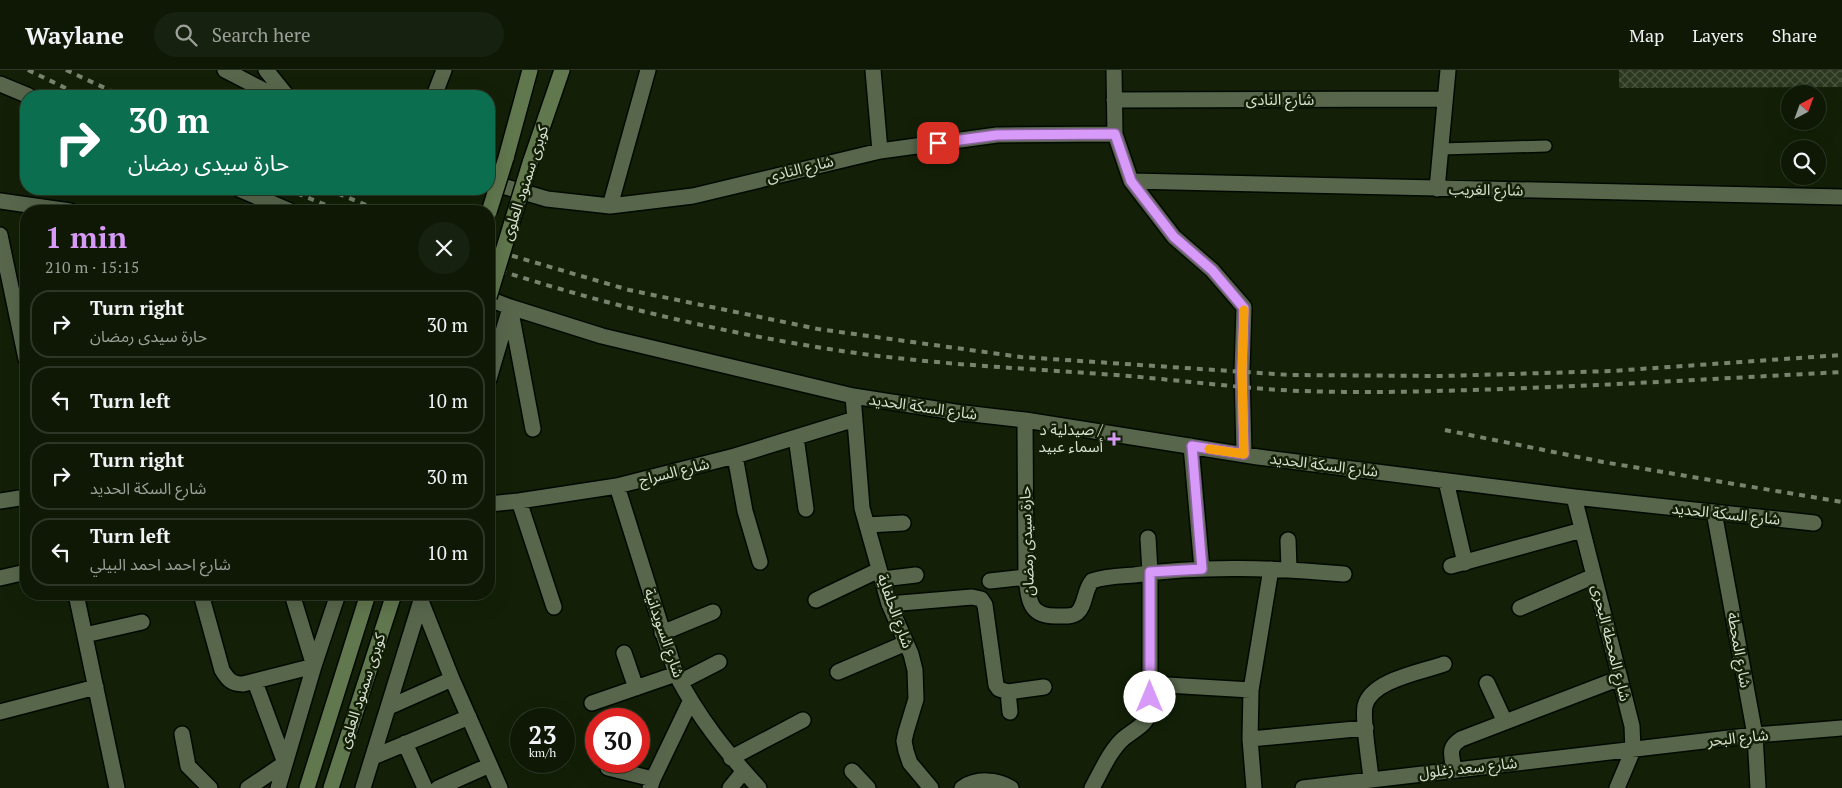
<!DOCTYPE html>
<meta charset="utf-8">
<style>
:root{--surface:#0e1805;--page:#17210f;--text:#f1f3f6;--muted:#9ba09a;--line:#2e3727;--accent:#d89af8}
body{margin:0;font-family:"PT Serif","Noto Sans Arabic",serif;background:var(--page);color:var(--text);height:100vh;display:flex;flex-direction:column;font-size:19px;white-space:nowrap}
*{box-sizing:border-box;margin:0}
p{font-size:16px;color:var(--muted)}
.icon{flex:none;width:28px;height:28px;fill:none;stroke:currentColor;stroke-width:2;stroke-linecap:round;stroke-linejoin:round}
.map{position:relative;flex:1;overflow:hidden}
.panel{position:absolute;left:20px;top:135px;width:475px;height:395px;display:flex;flex-direction:column;background:var(--surface);border-radius:20px;box-shadow:0 5px 20px #0002,0 0 0 1px var(--line)}
.panel>*{flex:none}
.banner{position:absolute;left:20px;top:20px;width:475px;height:105px;border-radius:20px;box-shadow:0 5px 20px #0002,0 0 0 1px var(--line);background:#0b6e4f;color:#fff;overflow:hidden}
.needle{width:32px;rotate:41deg}
.buttons{position:absolute;left:1781px;top:15px;display:grid;gap:10px}
.buttons a{display:grid;place-items:center;width:45px;height:45px;border-radius:50%;background:var(--surface);box-shadow:0 5px 20px #0002,0 0 0 1px var(--line);font-size:25px}
.speed{position:absolute;left:510px;top:638px;display:flex;gap:10px;font-size:25px;font-weight:700;text-align:center}
.speed>*{display:grid;place-content:center;width:65px;height:65px;border-radius:50%;background:var(--surface);box-shadow:0 5px 20px #0002,0 0 0 1px var(--line);line-height:1}
.speed small{font-size:12px;font-weight:400}
.speed .limit{border:8px solid #d22;background:#fff;color:#111}
.pin{position:absolute;display:grid;place-items:center;width:42px;height:42px;color:#fff;margin:-21px;border-radius:10px;box-shadow:0 2px 8px #0006}
.me{position:absolute;width:55px;margin:-28px;rotate:0deg;stroke-linejoin:round;filter:drop-shadow(0 0 4px #0008)}
.turn{display:flex;align-items:center;gap:18px;height:105px;padding:0 25px;font-size:22px}
.turn .icon{width:65px;height:65px;stroke-width:2.5}
.turn b{display:block;font-size:35px;line-height:42px}
.round{display:grid;place-items:center;flex:none;width:52px;height:52px;border-radius:26px;background:var(--page)}
.head{display:flex;align-items:center;justify-content:space-between;height:85px;padding:0 25px}
h1{font-size:30px;font-weight:700;line-height:38px;color:var(--accent)}
ul{padding:0;list-style:none}
li{display:flex;align-items:center;gap:15px;height:68px;margin:0 10px 8px;padding:0 15px;border:2px solid var(--line);border-radius:20px}
li div{flex:1}
li b{display:block;font-size:19px}
li em{font-style:normal}
header{display:flex;align-items:center;gap:30px;box-sizing:border-box;height:70px;padding:0 25px;background:var(--surface);border-bottom:1px solid var(--line)}
header strong{font-size:24px}
nav{display:flex;gap:28px;margin-inline-start:auto;font-size:18px}
.search{width:350px;height:45px;background:var(--page);display:flex;align-items:center;gap:12px;box-sizing:border-box;padding:0 18px;border-radius:28px;color:var(--muted);font-size:19px}
.map>svg:first-child{display:block}
.building{fill:url(#building-cross-hatch)}
.lines{fill:none;stroke-linecap:round;stroke-linejoin:round}
.service-casing{stroke:#020900;stroke-width:14}
.minor-casing{stroke:#020900;stroke-width:18}
.secondary-casing{stroke:#020900;stroke-width:18}
.service{stroke:#58674c;stroke-width:11}
.minor{stroke:#58674c;stroke-width:15}
.secondary{stroke:#61774e;stroke-width:15}
.rail{stroke:#798470;stroke-width:4;stroke-dasharray:6 6;stroke-linecap:butt}
.secondary-bridge-casing{stroke:#020900;stroke-width:18;stroke-linecap:butt}
.secondary-bridge{stroke:#61774e;stroke-width:15}
.route-casing{stroke:#8c64a1;stroke-width:12}
.route{stroke:#d89af8;stroke-width:9}
.slow{stroke:#f59e0b;stroke-width:9}
.poi-dot{fill:#d89af8;stroke:#132007;stroke-width:2}
.labels{text-anchor:middle;stroke-width:5;stroke-linejoin:round;paint-order:stroke}
.street-label{font-size:15px;fill:#d8e1d1;stroke:#132007}
.poi-label{font-size:15px;fill:#d8e1d1;stroke:#132007;text-anchor:end}
</style>
<header>
<strong>Waylane</strong>
<div class="search"><svg class="icon" aria-label="search" viewBox="0 0 24 24"><circle cx="10" cy="10" r="6"/><path d="M15 15l6 6"/></svg>Search here</div>
<nav><a>Map</a><a>Layers</a><a>Share</a></nav>
</header>
<div class="map">
<svg width="1842" height="718" viewBox="0 0 1842 718">
<defs>
<pattern id="building-cross-hatch" width="8" height="8" patternUnits="userSpaceOnUse" patternTransform="scale(1.25)"><rect width="8" height="8" fill="#2c3920"/><path d="M0 0l8 8M0 8l8-8" fill="none" stroke="#4a553f"/></pattern>
</defs>
<rect width="100%" height="100%" fill="#132007"/>
<path class="building" d="M1619 0H1842V17L1619 18Z"/>
<g class="lines">
<g class="service-casing">
<path id="service" d="M1441 79 1546 76"/>
</g>
<g class="minor-casing">
<path id="minor" d="M225 0 275 26
M266 0 287 26
M873 0 880 81
M1114 0 1115 64 1131 111 1174 167 1212 200 1244 237 1242 301 1244 384
M0 14 29 26
M434 26 444 0
M1114 30 1445 29
M1131 111 1842 127
M489 112 547 129 610 136 693 126 880 81 997 65 1115 64
M239 119 290 141
M1437 119 1448 0
M0 131 70 141
M610 136 648 0
M0 165 26 289
M489 229 510 237 602 266 853 326 955 342 1025 350 1258 387 1574 427 1814 453
M510 237 533 359
M489 309 509 241
M853 326 862 438 889 534 911 584 915 600 916 629 906 662 904 671 906 681 910 693 931 718
M1025 350 1026 507C1029 531 1029 547 1058 546 1064 546 1072 547 1077 543 1086 535 1084 520 1092 511 1105 506 1120 506 1134 505 1204 495 1274 498 1344 504
M796 367 806 439
M1191 376 1202 499
M735 386 745 441 760 492
M1446 411 1465 493
M617 416 676 604C698 647 726 682 759 718
M1574 427 1632 656 1633 680 1617 718
M0 431 26 427
M519 431 554 537
M489 434 519 431 617 416 735 386 855 349
M1714 442 1755 665 1758 718
M867 455 903 453
M1288 470 1289 499
M1451 496 1582 460
M0 508 26 502
M882 509 916 505
M990 511 1026 507
M76 524 117 718
M201 524 222 600C228 610 232 614 243 614L314 596 292 524
M816 530 879 500
M421 531 452 609 500 718
M889 534 972 527 981 529 985 535 996 615 999 619 1008 622 1044 617
M1520 538 1594 506
M662 563 713 542
M85 565 142 552
M624 583 636 618
M838 602 906 573
M680 612 719 592
M1487 613 1505 652
M1150 614 1251 620
M1008 622 1010 642
M592 633 676 604
M389 637 452 609
M0 642 96 617
M182 664 188 696 210 718
M1250 669 1366 658
M405 673 425 718
M373 687 469 647
M731 688 803 650
M608 698 653 709
M1454 700C1452 685 1447 678 1461 669L1620 608
M852 701 868 718
M1371 710C1370 693 1362 651 1365 636 1371 610 1422 602 1444 594
M248 718 285 693 255 612
M278 718 314 596 338 524
M363 718 423 524
M438 718 490 695
M650 718 653 709 690 632
M730 718 744 701
M962 718C976 708 997 709 1011 718
M1092 718C1101 702 1110 680 1124 668 1135 659 1147 655 1150 640V502L1148 468
M1254 718 1250 669 1251 620 1271 499
M1303 718 1755 665 1842 658"/>
</g>
<g class="secondary-casing">
<path id="secondary" d="M506 88 530 0
M530 93 562 0
M307 718 368 524
M331 718 394 524"/>
</g>
<use href="#service" class="service"/>
<use href="#minor" class="minor"/>
<use href="#secondary" class="secondary"/>
<path class="rail" d="M28 0 82 26
M66 0 122 26
M286 119 341 141
M327 119 381 141
M489 179 629 220 818 259 1021 287 1290 305 1443 306 1612 301 1842 285
M489 197C599 233 714 261 829 279 923 294 1020 298 1116 305 1166 309 1216 315 1266 319 1304 322 1344 322 1383 322 1536 320 1689 310 1842 302
M1445 360 1603 392 1842 432"/>
<g class="secondary-bridge-casing">
<path id="secondary-bridge" d="M489 142 506 88
M489 227 530 93"/>
</g>
<use href="#secondary-bridge" class="secondary-bridge"/>
</g>
<g class="lines">
<g class="route-casing">
<path id="route" d="M938 73 997 65 1115 64 1131 111 1174 167 1212 200 1244 238 1242 302 1244 384 1192 376 1202 499 1150 502V627"/>
</g>
<use href="#route" class="route"/>
<path class="slow" d="M1209 379 1244 384 1242 302 1244 240"/>
</g>
<path class="poi-dot" d="M1111.5 361.5h5v5h5v5h-5v5h-5v-5h-5v-5h5z"/>
<g class="labels">
<g class="street-label">
<text x="1280" y="35">شارع النادى</text>
<text transform="translate(800 99) rotate(-14)" y="5">شارع النادى</text>
<text transform="translate(525 113) rotate(-72)" y="5">كوبرى سمنود العلوى</text>
<text transform="translate(1486 120) rotate(1)" y="5">شارع الغريب</text>
<text transform="translate(923 337) rotate(8)" y="5">شارع السكة الحديد</text>
<text transform="translate(1324 395) rotate(7)" y="5">شارع السكة الحديد</text>
<text transform="translate(674 402) rotate(-14)" y="5">شارع السراج</text>
<text transform="translate(1726 444) rotate(6)" y="5">شارع السكة الحديد</text>
<text transform="translate(1027 471) rotate(-92)" y="5">حارة سيدى رمضان</text>
<text transform="translate(895 541) rotate(70)" y="5">شارع الحلفاية</text>
<text transform="translate(664 563) rotate(71)" y="5">شارع السويدانية</text>
<text transform="translate(1611 573) rotate(76)" y="5">شارع المحطة البحرى</text>
<text transform="translate(1739 580) rotate(80)" y="5">شارع المحطة</text>
<text transform="translate(362 621) rotate(-72)" y="5">كوبرى سمنود العلوى</text>
<text transform="translate(1738 668) rotate(-6)" y="5">شارع البحر</text>
<text transform="translate(1468 698) rotate(-6)" y="5">شارع سعد زغلول</text>
</g>
<g class="poi-label">
<text x="1103" y="365">صيدلية د /<tspan x="1103" dy="17">أسماء عبيد</tspan></text>
</g>
</g>
</svg>
<div class="buttons">
<a><svg class="needle" viewBox="-14 -14 28 28"><path d="M0-13l5 13h-10z" fill="#e53935"/><path d="M0 13l5-13h-10z" fill="#9ba09a"/></svg></a>
<a><svg class="icon" aria-label="search" viewBox="0 0 24 24"><circle cx="10" cy="10" r="6"/><path d="M15 15l6 6"/></svg></a>
</div>
<div class="speed"><div>23<small>km/h</small></div><div class="limit">30</div></div>
<div class="pin" style="left:938px;top:73px;background:#d93025"><svg class="icon" aria-label="arrive" viewBox="0 0 24 24"><path d="M6 21V4h12l-3 4 3 4H6"/></svg></div>
<svg class="me" style="left:1150px;top:627px" viewBox="-20 -20 40 40"><circle r="19" fill="#fff"/><path d="M0-13L10 11 0 6-10 11z" fill="#d89af8"/></svg>
<div class="banner">
<div class="turn"><svg class="icon" aria-label="right" viewBox="0 0 24 24"><path d="M7 20v-9h11M14 6l5 5-5 5"/></svg><div><b>30 m</b>حارة سيدى رمضان</div></div>
</div>
<section class="panel">
<div class="head"><div><h1>1 min</h1><p>210 m · 15:15</p></div><a class="round"><svg class="icon" aria-label="close" viewBox="0 0 24 24"><path d="M6 6l12 12M18 6L6 18"/></svg></a></div>
<ul>
<li><svg class="icon" aria-label="right" viewBox="0 0 24 24"><path d="M7 20v-9h11M14 6l5 5-5 5"/></svg><div><b>Turn right</b><p>حارة سيدى رمضان</p></div><em>30 m</em></li>
<li><svg class="icon" aria-label="left" viewBox="0 0 24 24"><path d="M17 20v-9H6M10 6l-5 5 5 5"/></svg><div><b>Turn left</b></div><em>10 m</em></li>
<li><svg class="icon" aria-label="right" viewBox="0 0 24 24"><path d="M7 20v-9h11M14 6l5 5-5 5"/></svg><div><b>Turn right</b><p>شارع السكة الحديد</p></div><em>30 m</em></li>
<li><svg class="icon" aria-label="left" viewBox="0 0 24 24"><path d="M17 20v-9H6M10 6l-5 5 5 5"/></svg><div><b>Turn left</b><p>شارع احمد احمد البيلي</p></div><em>10 m</em></li>
</ul>
</section>
</div>
